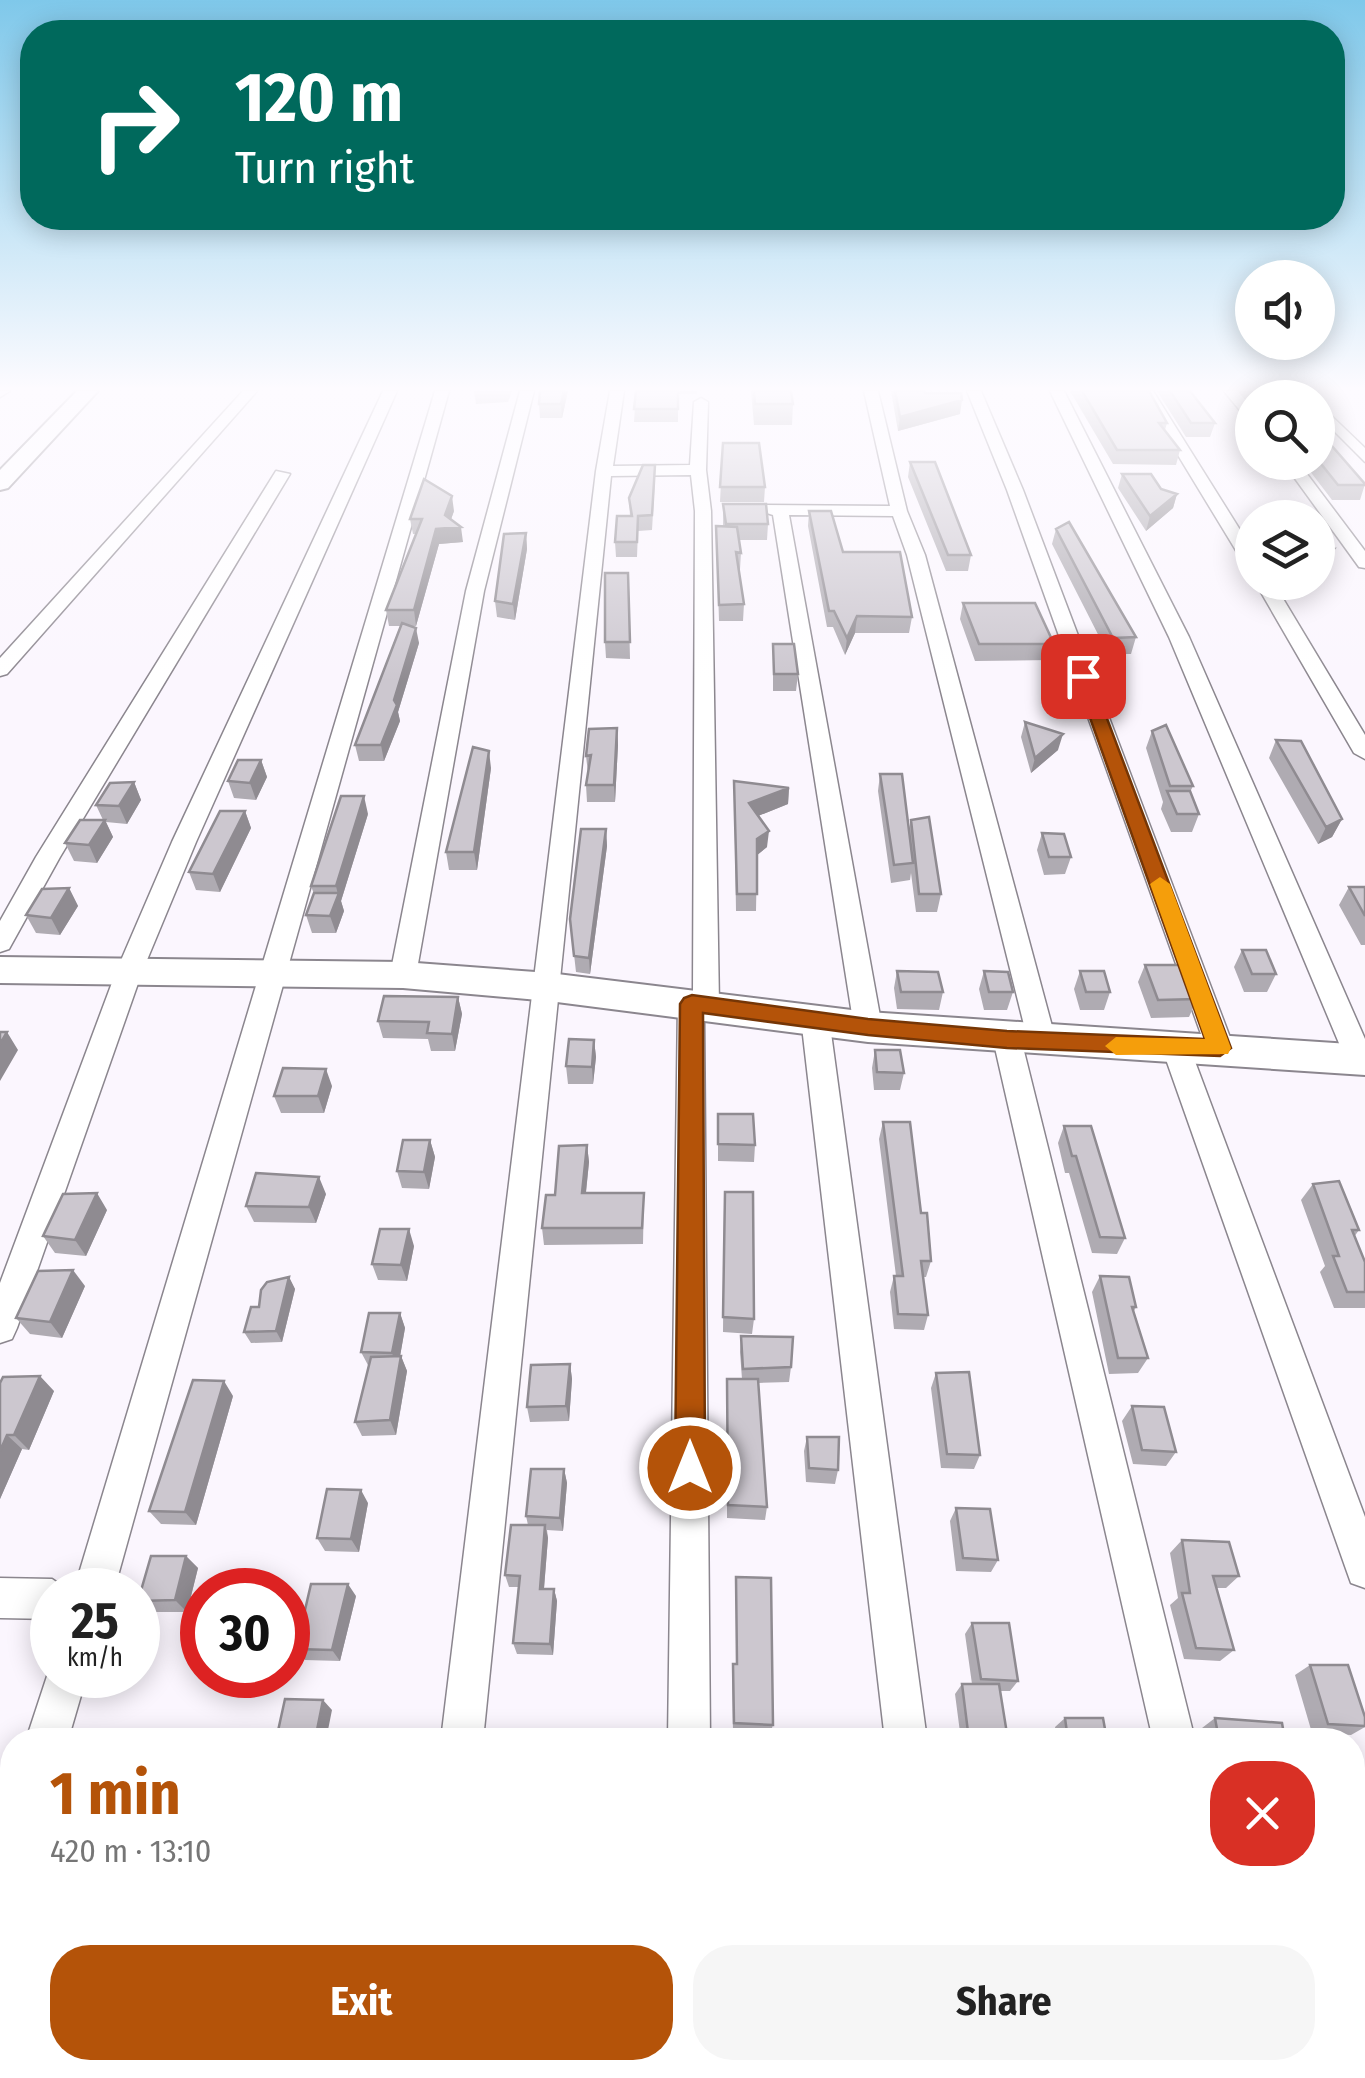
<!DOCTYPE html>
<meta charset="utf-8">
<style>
:root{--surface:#fff;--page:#f6f6f6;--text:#222;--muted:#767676;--accent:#b45309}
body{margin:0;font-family:"Fira Sans Condensed",sans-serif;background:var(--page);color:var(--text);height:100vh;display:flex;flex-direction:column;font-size:38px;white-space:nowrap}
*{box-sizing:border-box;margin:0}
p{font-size:32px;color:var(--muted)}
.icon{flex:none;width:55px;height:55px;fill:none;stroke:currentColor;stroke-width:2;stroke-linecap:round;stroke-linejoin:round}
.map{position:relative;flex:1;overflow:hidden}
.details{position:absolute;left:0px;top:1728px;width:1365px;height:352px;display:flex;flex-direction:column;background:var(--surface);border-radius:40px 40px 0 0;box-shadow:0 5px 25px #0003}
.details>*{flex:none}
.banner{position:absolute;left:20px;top:20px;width:1325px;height:210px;border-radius:40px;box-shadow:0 5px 25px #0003;background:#00695c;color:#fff;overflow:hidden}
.buttons{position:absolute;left:1235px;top:260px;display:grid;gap:20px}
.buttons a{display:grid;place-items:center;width:100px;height:100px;border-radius:50%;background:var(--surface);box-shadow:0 5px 25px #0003;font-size:50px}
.speed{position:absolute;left:30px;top:1568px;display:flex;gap:20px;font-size:50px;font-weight:700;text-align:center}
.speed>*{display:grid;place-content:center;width:130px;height:130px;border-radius:50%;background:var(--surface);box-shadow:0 5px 25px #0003;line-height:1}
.speed small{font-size:25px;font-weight:400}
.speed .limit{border:15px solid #d22;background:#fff;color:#111}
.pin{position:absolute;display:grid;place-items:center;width:85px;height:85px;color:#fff;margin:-42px;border-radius:20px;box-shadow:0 5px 15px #0006}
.me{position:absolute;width:110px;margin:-55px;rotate:0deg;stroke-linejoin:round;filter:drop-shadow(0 0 8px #0008)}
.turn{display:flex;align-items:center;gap:35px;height:210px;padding:0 50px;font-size:45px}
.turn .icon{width:130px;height:130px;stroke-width:2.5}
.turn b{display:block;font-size:70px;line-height:85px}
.round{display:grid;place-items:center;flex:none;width:105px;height:105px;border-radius:40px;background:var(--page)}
.headline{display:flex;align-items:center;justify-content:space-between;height:170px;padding:0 50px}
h1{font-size:60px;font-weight:700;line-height:75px;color:var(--accent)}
.primary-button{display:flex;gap:20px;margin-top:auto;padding:20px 50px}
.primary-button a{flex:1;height:115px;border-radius:40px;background:var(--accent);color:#fff;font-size:40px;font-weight:700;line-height:115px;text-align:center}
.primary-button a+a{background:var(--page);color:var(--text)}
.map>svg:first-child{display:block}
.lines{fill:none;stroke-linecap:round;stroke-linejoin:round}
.street-casing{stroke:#8b868e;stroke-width:3}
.secondary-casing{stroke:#8b868e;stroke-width:4}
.street{fill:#fff;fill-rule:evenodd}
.secondary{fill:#fff;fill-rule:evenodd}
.wall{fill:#afabb2}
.shaded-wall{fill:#8f8b91}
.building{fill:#ccc7cf;stroke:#8f8b91;stroke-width:2.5}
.route{fill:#b45309;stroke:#753606;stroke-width:2.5}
.slow{fill:#f59e0b}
</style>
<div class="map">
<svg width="1365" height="2078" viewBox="0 0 1365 2078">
<rect width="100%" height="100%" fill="#fbf6fe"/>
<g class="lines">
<g class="street-casing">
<path id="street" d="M0 391H10L0 397Z
M243 391H257L7 674 0 676V658Z
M383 391H397L196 842 142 972 17 1328 12 1339 0 1343V1283L116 972 172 842Z
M435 391H449L114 1590H74Z
M520 391H534L484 591 416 975 412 982H394L390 975 466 591Z
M610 391H624L613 466 690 465 694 402 701 398 708 402 706 470 711 511 719 1005 715 1012 704 1014 710 1740H668L678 1003 682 996 693 994 695 511 691 475 611 476 483 1740H441L596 471Z
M864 391H878L907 511 925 555 1056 1041 1052 1048 1042 1051 1032 1048 1028 1041 907 555 893 516 789 515 882 1027 878 1034H858L854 1027 773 515 757 510 765 505 890 506Z
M967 391H981L1023 490 1234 1048 1230 1055 1220 1058 1210 1055 1206 1048 1007 490Z
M1050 391H1064L1189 637 1365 1039V1069L1350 1067 1346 1060 1169 637Z
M1139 391H1153L1252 549V567L1243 562Z
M1224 391H1238L1252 408V420L1247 419Z
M1318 403 1365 448V462L1318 415Z
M1283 462H1298L1365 551V568L1359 567Z
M276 471 290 474 60 857 9 949 0 952V921L36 857Z
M1255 582H1273L1365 735V759L1354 753Z
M815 1008 825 1011 829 1018 927 1740H885L801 1018 805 1011Z
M1007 1029 1017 1032 1021 1039 1195 1740H1153L993 1039 997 1032Z
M1176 1038 1186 1041 1190 1048 1365 1517V1588L1351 1583 1346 1569 1162 1048 1166 1041Z
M0 1578 52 1579 68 1590H52V1619L0 1618Z
M52 1661V1675H87L68 1740H26Z
M12 1826V1904L0 1910V1831Z
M399 2068H448V2078H398Z
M663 2068H712L713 2078H663Z
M922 2068H971L973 2078H923Z
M1227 2068H1276L1279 2078H1229Z"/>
</g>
<g class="secondary-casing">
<path id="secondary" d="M77 391H98L8 488 0 490V470Z
M0 957 403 962 549 973 868 1012 1365 1045V1075L868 1042 549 1001 403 988 0 983Z"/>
</g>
<use href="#street" class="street"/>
<use href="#secondary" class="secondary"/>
</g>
<path class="wall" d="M474 391H512L508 402 476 404Z
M540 391H568L562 418H540L539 404Z
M636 391H697V394H678V422H634Z
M751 391H791L793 404 792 425H754Z
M891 391H924L925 393 960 414 898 431Z
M1070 391H1149L1167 423 1165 430 1180 450 1176 465 1113 464Z
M1157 391H1190L1215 423 1210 437H1186Z
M1239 391H1283L1289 398H1252V407Z
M1318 430 1365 484 1360 500H1332L1303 462H1318Z
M723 443 765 487 764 502H720Z
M910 462 971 555 968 571H946L908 477Z
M1122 474 1161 489 1177 494 1173 508 1146 531 1118 488Z
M655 479 652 530 638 531 637 557H616L615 542 630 516 629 498Z
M723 504 768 524 767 540H739L741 553 740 569H738L744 604 743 621H719L716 526 723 527Z
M454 511 451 519 463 542 439 544 416 626H410L419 643 398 712 400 721 384 761H359L355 745 400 626H389L386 610 416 534H413L410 519Z
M809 511 843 552 912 617 909 633H855L845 655 833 627H827L808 526Z
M1056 529 1136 637 1131 654H1108L1052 544Z
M526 533 527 549 515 620 497 617 495 601Z
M628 573 630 659 606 658 605 642Z
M1294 582H1310L1299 594Z
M963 603 1054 644 1050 660 975 661 960 619Z
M773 644 798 674 796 691H773Z
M1025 722 1058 750 1031 773 1021 737Z
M617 728 618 745 615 802H587L586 785 588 773 586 756Z
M1152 731 1193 786 1190 792 1199 814 1192 832H1171L1161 809 1163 802 1146 748Z
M1276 740 1342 819 1332 837 1318 844 1269 758Z
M261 760 267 777 256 800 234 798 228 781Z
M491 768 477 870H449L446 852Z
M880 774 909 829 911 820 941 894 937 912H916L911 873 910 880 891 883 878 791Z
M734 781 789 788 788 804 758 816 767 847 757 855 756 911H736Z
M134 782 141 800 127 824 106 822 113 837 97 863 74 861 65 843 103 820 96 805Z
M245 811 251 828 220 892 196 890 189 872Z
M368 814 341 901 344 911 336 933H312L306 915 314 894 311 886Z
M606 829 607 846 590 974 576 972 570 919Z
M1042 833 1071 857 1065 874 1044 875 1037 850Z
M1349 887H1365V945H1361L1339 905Z
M69 888 78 906 60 935 36 933 26 915Z
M1242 950 1276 974 1267 992H1244L1234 967Z
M1145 965 1197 999 1189 1017 1151 1018 1138 982Z
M897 971 943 992 939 1010 897 1009 894 988Z
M984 971 1013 992 1007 1010H984L979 989Z
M1080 971 1110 992 1104 1010H1080L1074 989Z
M458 997 462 1014 455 1051H431L428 1039 383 1038 378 1021Z
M594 1040 596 1057 593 1084H568L566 1066Z
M875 1050 904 1073 900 1090H874L872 1068Z
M332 1086 324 1113H281L274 1096Z
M718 1114 755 1145 754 1162 718 1161Z
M883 1122 921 1213 931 1261 926 1277H923L928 1315 924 1330 894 1329 890 1292 894 1276H896L879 1139Z
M1064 1126 1125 1238 1117 1254 1092 1253 1069 1173H1065L1058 1143Z
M430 1140 435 1157 429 1189 402 1188 397 1171Z
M587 1145 589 1162 586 1193H644L643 1244 544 1245 542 1228 555 1195Z
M1313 1184 1359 1230 1354 1237 1365 1262V1308H1334L1320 1272 1325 1266 1301 1200Z
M326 1194 316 1223 254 1222 246 1206Z
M724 1208 754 1319 752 1334 723 1332Z
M107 1210 86 1256 55 1253 43 1236Z
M414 1246 407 1281 378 1280 372 1264Z
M1100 1276 1136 1307 1134 1311 1148 1358 1138 1373 1109 1374 1092 1292Z
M289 1277 295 1289 282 1342 251 1343 244 1332 259 1307Z
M85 1286 62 1338 30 1334 16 1318Z
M400 1313 405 1328 400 1356H401L407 1371 396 1435 362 1436 355 1422 369 1367 361 1352Z
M741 1336 791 1367 789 1382 758 1383 767 1507 765 1520 727 1518V1379H742L740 1352Z
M570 1364 572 1379 569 1421 530 1422 527 1407Z
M936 1373 980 1455 974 1469 941 1468 931 1388Z
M0 1383 54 1391 29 1450 22 1449 0 1499Z
M233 1396 196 1525 161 1524 149 1511Z
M1132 1406 1176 1452 1166 1466 1133 1464 1122 1421Z
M807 1437 838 1470 835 1484 806 1482 804 1451Z
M564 1469 567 1483 563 1531 547 1530 548 1538 544 1589H554L557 1601 553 1655 517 1654 513 1643 518 1587H509L505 1575 528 1525 526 1516Z
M368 1503 359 1552 325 1551 317 1538Z
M956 1508 998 1560 991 1572 956 1571 950 1521Z
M1182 1540 1239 1576 1226 1588H1216L1234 1650 1220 1661 1184 1659 1170 1605 1178 1598 1170 1553Z
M186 1556 198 1568 187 1612H150L138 1601Z
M736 1577 773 1725 770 1734 733 1732 732 1674 733 1664H736Z
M356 1596 340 1661 305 1660 296 1649Z
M972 1623 1018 1681 1010 1691H1000L1008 1740H961L955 1694 962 1684H972L965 1634Z
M1310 1665 1365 1717V1727L1351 1735 1312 1733 1295 1675Z
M1065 1718 1107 1740H1057L1055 1727Z
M1215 1718 1285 1740H1204L1202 1728Z
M1306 2068H1352L1365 2078H1309Z"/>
<path class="shaded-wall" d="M564 391H568L562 418 561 404Z
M962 400 960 414 898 431 900 417Z
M1177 494 1173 508 1146 531 1150 516Z
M452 496 454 511 448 528 461 527 463 542 439 544 416 626 414 610 436 529 445 515Z
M526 533 527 549 515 620 513 604Z
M1334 549 1328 563 1318 575V567Z
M1304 582H1310L1299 594Z
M857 616 855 633 845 655 847 638Z
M416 628 419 643 398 712 400 721 384 761 381 745Z
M617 728 618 745 615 802 614 785Z
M1063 734 1058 750 1031 773 1035 758Z
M489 751 491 768 477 870 474 852Z
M261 760 267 777 256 800 250 783Z
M134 782 141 800 127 824 119 806Z
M789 788 788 804 748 820 749 803Z
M364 796 368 814 341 901 344 911 336 933 330 916 338 895 336 886Z
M245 811 251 828 220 892 213 874Z
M1342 819 1332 837 1318 844 1326 827Z
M105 820 113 837 97 863 89 845Z
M606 829 607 846 590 974 589 958Z
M769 831 767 847 756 856 757 839Z
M69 888 78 906 60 935 51 918Z
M458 997 462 1014 455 1051 452 1034Z
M7 1032 18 1050 0 1081V1044Z
M594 1040 596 1057 593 1084 592 1067Z
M326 1069 332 1086 324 1113 318 1096Z
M430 1140 435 1157 429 1189 424 1172Z
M587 1145 589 1162 584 1210 582 1193Z
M319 1177 326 1194 316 1223 309 1207Z
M97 1193 107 1210 86 1256 75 1240Z
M409 1229 414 1246 407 1281 401 1265Z
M73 1270 85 1286 62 1338 50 1322Z
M289 1277 295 1289 282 1342 276 1331Z
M400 1313 405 1328 398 1368 392 1353Z
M401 1356 407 1371 396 1435 390 1420Z
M570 1364 572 1379 569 1421 566 1406Z
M40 1376 54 1391 29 1450 14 1435Z
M224 1381 233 1396 196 1525 185 1512Z
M7 1435 22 1449 0 1499V1451Z
M564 1469 567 1483 563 1531 560 1518Z
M361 1490 368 1503 359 1552 351 1539Z
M545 1525 548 1538 543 1600 540 1589Z
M186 1556 198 1568 187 1612 175 1600Z
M348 1584 356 1596 340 1661 332 1650Z
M554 1589 557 1601 553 1655 550 1644Z
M323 1700 332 1710 326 1740H315Z
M196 2068H211L208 2078H194Z"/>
<path class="building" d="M540 391H564L561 404H539Z
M636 391H678V409H634Z
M754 391H791L793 404H755Z
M895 391H924L925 393H961L962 400 900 417Z
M1082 391H1149L1167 423H1159L1180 450H1117Z
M1170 391H1190L1215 423H1191Z
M1255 391H1283L1289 398H1261Z
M1318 430 1365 484V485H1338L1318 460Z
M723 443H759L765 487H720Z
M910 462H935L971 555H948Z
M643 465H655L652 515 638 516 637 542H615L617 516H632L629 498Z
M1122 474H1151L1161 489 1177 494 1150 516Z
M424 479 452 496 445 515 461 527 436 529 414 610H386L422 519H410Z
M723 504H766L768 524H726Z
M809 511H831L843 552H900L912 617 857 616 847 638 834 611H829Z
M1069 522 1136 637 1113 638 1056 529Z
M716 526 737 527 741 553 736 552 744 604 719 605Z
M526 533 513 604 495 601 504 534Z
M1334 549 1318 567V550Z
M605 573H628L630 642H605Z
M963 603H1035L1054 644H979Z
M402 623 416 628 394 700 397 705 381 745H355Z
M773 644H794L798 674H774Z
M1025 722 1063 734 1035 758Z
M1166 725 1193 786H1170L1152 731Z
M617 728 614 785H586L591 755 586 756 589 729Z
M1276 740 1301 741 1342 819 1326 827Z
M473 747 489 751 474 852H446Z
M238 760H261L250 783 228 781Z
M880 774H902L913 863 894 865Z
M734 781 789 788 749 803 769 831 757 839V894H737Z
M134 782 119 806 96 805 110 783Z
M1167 791H1190L1199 814H1177Z
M341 796H364L336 886H311Z
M220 811H245L213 874 189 872Z
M929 817 941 894H919L911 820Z
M80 820H105L89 845 65 843Z
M581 829H606L589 958 574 956 570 919Z
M1042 833 1064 834 1071 857H1049Z
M1349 887H1365V916Z
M69 888 51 918 26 915 42 889Z
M314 893H339L330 916 306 915Z
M1242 950H1266L1276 974H1252Z
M1145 965H1183L1197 999 1158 1000Z
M897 971 938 972 943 992H901Z
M984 971 1008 972 1013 992H989Z
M1080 971H1104L1110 992H1086Z
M384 996 458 997 452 1034 427 1033 429 1022 378 1021Z
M0 1032H7L0 1044Z
M569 1039 594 1040 592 1067 566 1066Z
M875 1050H900L904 1073 877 1072Z
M283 1068 326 1069 318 1096H274Z
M718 1114H753L755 1145 718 1144Z
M883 1122H910L921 1213H927L931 1261H921L928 1315 898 1314 894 1276H903Z
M1064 1126H1091L1125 1238 1100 1237 1076 1156H1072Z
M403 1140H430L424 1172 397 1171Z
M587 1145 582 1193H644L642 1228H542L546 1195H555L559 1146Z
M256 1173 319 1177 309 1207 246 1206Z
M1339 1181 1359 1230H1352L1365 1262V1292H1347L1333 1256H1339L1313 1184Z
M725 1192H753L754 1319 723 1317Z
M97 1193 75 1240 43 1236 63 1194Z
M380 1229H409L401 1265 372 1264Z
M73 1270 50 1322 16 1318 38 1271Z
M1100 1276 1129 1277 1136 1307H1132L1148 1358H1118Z
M289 1277 276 1331 244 1332 251 1307H259L261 1290 267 1282Z
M369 1313H400L392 1353 361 1352Z
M741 1336 793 1337 791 1367 743 1369Z
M401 1356 390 1420 355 1422 371 1357Z
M570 1364 566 1406 527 1407 531 1365Z
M969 1372 980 1455 947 1454 936 1373Z
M40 1376 14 1435H7L0 1451V1383L3 1377Z
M727 1379H758L767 1507 728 1505Z
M193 1380 224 1381 185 1512 149 1511Z
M1132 1406 1164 1407 1176 1452 1142 1450Z
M807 1437H839L838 1470 809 1468Z
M531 1469H564L560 1518 526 1516Z
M327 1489 361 1490 351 1539 317 1538Z
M956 1508 990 1509 998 1560 963 1558Z
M511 1525H545L540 1589H554L550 1644 513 1643 520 1576 505 1575Z
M1182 1540 1229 1542 1239 1576H1213L1234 1650 1196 1648 1182 1593H1190Z
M151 1556H186L175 1600 138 1601Z
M736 1577 771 1578 773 1725 734 1723 733 1664H737Z
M311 1584H348L332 1650 296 1649Z
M972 1623H1009L1018 1681 981 1679Z
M1310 1665H1348L1365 1717V1726L1328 1724Z
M962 1684H999L1008 1740H969Z
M285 1699 323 1700 315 1740H276Z
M1065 1718H1103L1107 1740H1068Z
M1215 1718 1282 1723 1285 1740H1219Z
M1352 1985 1365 1986V2078H1328L1325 2068H1352Z
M147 2068H196L194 2078H146Z
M466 2068H490L479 2074 468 2070Z"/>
<linearGradient id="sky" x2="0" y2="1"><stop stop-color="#7fc8ea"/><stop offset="0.57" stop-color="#fdfbff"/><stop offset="1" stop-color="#fdfbff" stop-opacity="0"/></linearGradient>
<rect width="1365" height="682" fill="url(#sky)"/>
<path class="route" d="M1083 671 1091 676 1231 1048 1220 1056 1007 1048 868 1035 703 1013 705 1468 701 1479 690 1483 679 1479 675 1468 680 1004 684 998 692 995 868 1019 1007 1031 1205 1039 1075 676Z"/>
<path class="slow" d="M1160 877 1170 884 1231 1048 1228 1054 1116 1055 1105 1046 1116 1037 1205 1039 1150 884Z"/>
</svg>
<div class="buttons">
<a><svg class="icon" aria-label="sound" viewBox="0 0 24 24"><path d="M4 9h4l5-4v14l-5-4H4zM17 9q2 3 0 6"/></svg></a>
<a><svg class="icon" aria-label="search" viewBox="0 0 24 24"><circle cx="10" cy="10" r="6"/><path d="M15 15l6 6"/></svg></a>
<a><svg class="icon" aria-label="layers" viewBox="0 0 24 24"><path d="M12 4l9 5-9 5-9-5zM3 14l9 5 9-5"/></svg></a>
</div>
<div class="speed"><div>25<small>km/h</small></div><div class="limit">30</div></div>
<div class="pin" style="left:1083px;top:676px;background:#d93025"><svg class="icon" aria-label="arrive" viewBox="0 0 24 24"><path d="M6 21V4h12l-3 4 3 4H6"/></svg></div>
<svg class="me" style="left:690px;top:1468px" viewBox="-20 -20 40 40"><circle r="17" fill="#b45309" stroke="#fff" stroke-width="3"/><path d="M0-11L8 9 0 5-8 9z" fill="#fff"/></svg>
<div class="banner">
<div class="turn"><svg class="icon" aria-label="right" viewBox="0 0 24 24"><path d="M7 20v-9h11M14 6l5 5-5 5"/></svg><div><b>120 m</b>Turn right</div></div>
</div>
<section class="details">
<div class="headline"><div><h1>1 min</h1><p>420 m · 13:10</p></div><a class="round" style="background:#d93025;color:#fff"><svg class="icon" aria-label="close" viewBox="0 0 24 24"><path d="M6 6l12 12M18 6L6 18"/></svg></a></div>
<div class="primary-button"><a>Exit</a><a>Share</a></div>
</section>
</div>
